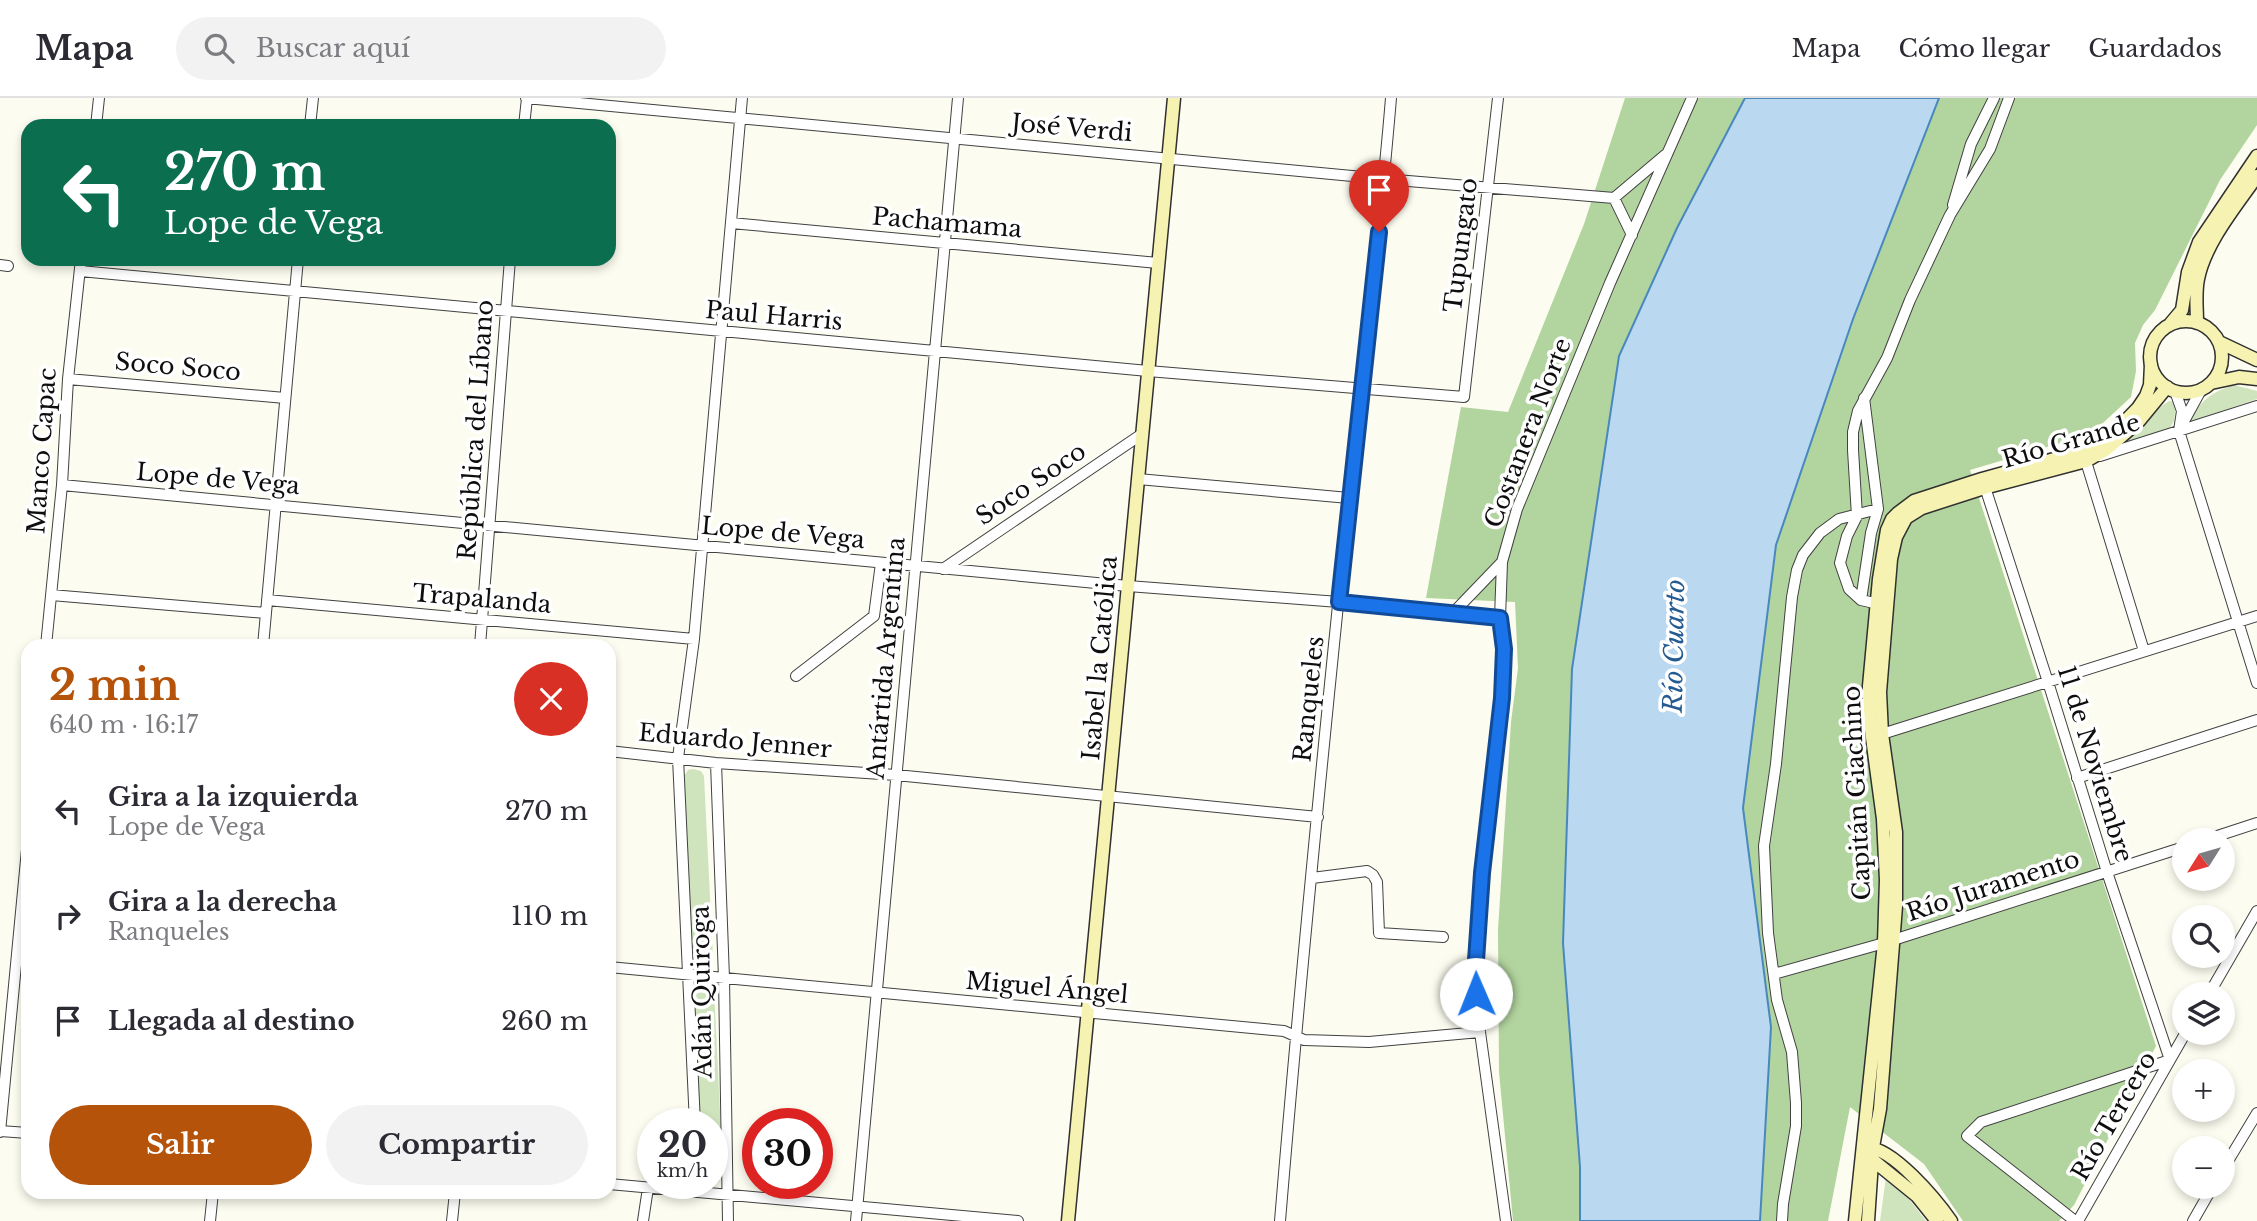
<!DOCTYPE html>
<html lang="es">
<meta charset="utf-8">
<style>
:root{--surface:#fff;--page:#f2f2f3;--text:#2b2b33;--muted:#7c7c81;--line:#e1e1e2;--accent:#b45309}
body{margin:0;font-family:"Libre Baskerville",serif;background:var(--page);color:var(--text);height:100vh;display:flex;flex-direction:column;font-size:26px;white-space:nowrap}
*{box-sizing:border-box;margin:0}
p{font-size:23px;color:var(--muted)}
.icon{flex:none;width:38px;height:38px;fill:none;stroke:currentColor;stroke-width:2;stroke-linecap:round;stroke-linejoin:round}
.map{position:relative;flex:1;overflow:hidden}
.details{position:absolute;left:21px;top:541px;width:595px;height:560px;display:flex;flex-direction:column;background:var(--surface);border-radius:21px;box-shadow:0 4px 10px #0003}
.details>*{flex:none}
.banner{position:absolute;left:21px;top:21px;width:595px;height:147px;border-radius:21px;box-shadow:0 4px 10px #0003;background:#0b6e4f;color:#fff;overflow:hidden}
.needle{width:46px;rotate:233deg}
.buttons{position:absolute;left:2172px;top:730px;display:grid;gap:14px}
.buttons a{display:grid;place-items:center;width:63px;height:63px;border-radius:50%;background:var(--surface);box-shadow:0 4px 10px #0003;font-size:35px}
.speed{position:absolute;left:637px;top:1010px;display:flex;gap:14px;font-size:35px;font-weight:700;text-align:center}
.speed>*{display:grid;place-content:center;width:91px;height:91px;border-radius:50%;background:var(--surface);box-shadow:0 4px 10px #0003;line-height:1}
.speed small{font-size:18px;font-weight:400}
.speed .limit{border:10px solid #d22;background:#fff;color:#111}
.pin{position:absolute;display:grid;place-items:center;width:60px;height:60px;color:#fff;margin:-72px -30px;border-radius:50% 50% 50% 0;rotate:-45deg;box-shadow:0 0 7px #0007}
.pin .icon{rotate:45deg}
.me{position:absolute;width:77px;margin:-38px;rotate:359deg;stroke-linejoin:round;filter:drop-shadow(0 0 5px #0008)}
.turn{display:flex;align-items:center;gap:24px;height:147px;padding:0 28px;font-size:32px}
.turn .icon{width:91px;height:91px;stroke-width:2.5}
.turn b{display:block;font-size:49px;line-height:60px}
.round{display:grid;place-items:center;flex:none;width:74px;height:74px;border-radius:37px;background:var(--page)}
.overview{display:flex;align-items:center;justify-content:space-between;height:119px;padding:0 28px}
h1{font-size:42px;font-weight:700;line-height:52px;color:var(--accent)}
.action{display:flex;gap:14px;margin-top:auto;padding:14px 28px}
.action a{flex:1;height:80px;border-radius:42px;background:var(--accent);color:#fff;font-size:28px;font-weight:700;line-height:80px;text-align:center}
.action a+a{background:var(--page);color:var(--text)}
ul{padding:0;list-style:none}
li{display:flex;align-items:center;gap:21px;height:105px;padding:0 28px}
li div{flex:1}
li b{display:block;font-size:26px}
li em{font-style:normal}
header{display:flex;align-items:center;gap:42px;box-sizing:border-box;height:98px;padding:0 35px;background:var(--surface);border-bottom:2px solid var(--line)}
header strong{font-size:33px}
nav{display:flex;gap:38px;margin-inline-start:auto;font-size:24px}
.search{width:490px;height:63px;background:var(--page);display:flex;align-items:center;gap:18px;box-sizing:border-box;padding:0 24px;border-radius:38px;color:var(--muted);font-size:26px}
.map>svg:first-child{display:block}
.green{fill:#cfe4bd}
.forest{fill:#b2d49e}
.water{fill:#bad8f0;stroke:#4888bf;stroke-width:2}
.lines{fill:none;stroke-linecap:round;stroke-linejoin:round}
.street-casing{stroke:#414141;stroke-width:12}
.secondary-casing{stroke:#303030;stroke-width:15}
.street{stroke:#fff;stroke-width:10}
.secondary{stroke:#f6f3b2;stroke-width:12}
.route-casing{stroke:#114b97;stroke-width:18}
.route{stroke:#1a73e8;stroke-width:12}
.labels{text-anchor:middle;stroke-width:7;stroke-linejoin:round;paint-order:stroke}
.street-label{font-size:24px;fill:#0e0e0e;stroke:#fff}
.water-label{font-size:26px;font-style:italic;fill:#245b92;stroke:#fff}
</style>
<header>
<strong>Mapa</strong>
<div class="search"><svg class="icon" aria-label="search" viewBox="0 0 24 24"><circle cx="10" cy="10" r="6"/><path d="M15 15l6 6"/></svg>Buscar aquí</div>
<nav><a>Mapa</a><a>Cómo llegar</a><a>Guardados</a></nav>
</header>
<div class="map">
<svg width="2257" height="1123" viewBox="0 0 2257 1123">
<rect width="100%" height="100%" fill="#fdfcf0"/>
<path class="green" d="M2234 287 2257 293V301L2189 324C2201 302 2210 295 2234 287Z
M2169 303 2176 304 2174 323 2170 330 2124 345C2139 331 2153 313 2169 303Z
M693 671 701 673 704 678 713 860 709 870 703 873 695 870 691 861 684 678 688 672Z
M703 884 711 887 714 891 723 1074 719 1084 713 1086 707 1085H712V1026L700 1025 695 891Z
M1886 1079 1909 1101 1926 1123H1880Z"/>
<path class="forest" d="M1625 0H1745L1677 130 1572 571 1563 845 1580 1069V1123H1513L1499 974 1498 832 1511 624 1518 570 1515 504 1426 500 1461 309 1508 314 1584 126Z
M1939 0H2257V27L2220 82 2155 212 2143 227 2135 245 2136 273 2131 299 2091 336 1970 372 2156 948 2074 1107 2059 1123H1963L1924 1066 1850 1009 1828 1123H1760L1771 929 1743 710 1776 447 1853 221Z"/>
<path class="water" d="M1745 0H1939L1853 221 1776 447 1743 710 1771 929 1760 1123H1580V1069L1563 845 1572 571 1619 258 1677 130Z"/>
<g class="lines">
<g class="street-casing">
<path id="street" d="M526 0 1384 81 1614 100
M96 28 99 0
M310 28 313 0
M524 28 527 0
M1953 107 1971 46 1994 0
M731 125 1158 165
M1632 137 1614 100 1665 57
M0 167 8 168
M80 173 1148 273 1464 299 1498 0
M68 281 285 300
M2175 293 2182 313 2179 333 2257 585
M2184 323 2201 292
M2084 357 2144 553
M2100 358 2257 308
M1138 381 1349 400
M1983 383 2048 584 2107 774 2170 962
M62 387 1128 488 1339 504 1500 520
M943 471 1142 336
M51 497 266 515
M267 502 694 541
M1861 502 1871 435 1878 411 1864 300
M1883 507 1861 502 1849 491 1840 465 1847 438 1857 418 1853 352V334L1858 313 1887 260 1910 202 1950 117 1990 51 2009 0
M1453 515 1502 464
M46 548 62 387 68 281 81 161
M263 548 298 161
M480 548 510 161
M796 578 874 518 881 465
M1882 636 2257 518
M609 653 716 665 896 677 1318 719
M716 665 724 880 728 1123
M2077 680 2257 622
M2205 742 2257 725
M1312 780 1367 773 1373 777 1377 784 1379 835 1443 839
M609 869 1284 933 1304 942 1369 944 1480 934
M1774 876 1884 845 2184 749
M2209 896 2257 813
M695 1026 678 660 694 541 742 0
M0 1033 28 1035
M0 1034 28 741
M2222 1073 2257 1015
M609 1086 1018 1123
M210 1123 213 1094
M452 1123 455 1094
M643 1123 648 1090
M856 1123 958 0
M1280 1123C1300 882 1324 641 1349 400 1363 267 1380 134 1391 0
M1506 1123 1480 934 1475 877 1482 775 1502 600 1504 552 1500 520 1502 464 1517 411 1610 185 1692 0
M1782 1123 1783 1106 1796 1028V1005L1792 954 1777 902 1768 835 1764 748 1776 666 1792 499 1797 472 1803 457 1820 435 1839 421 1878 411
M2075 1123 1967 1038 1981 1024 2170 962
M2078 1123 2186 934
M2193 1123 2213 1088"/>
</g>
<g class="secondary-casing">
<path id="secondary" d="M2150 259a36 36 0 1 1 72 0a36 36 0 1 1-72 0Z
M2171 225 2182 212 2188 174 2199 144 2257 58
M2197 225C2197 210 2195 195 2198 181 2205 145 2236 108 2257 78
M2219 244 2257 262
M2211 285 2239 279 2257 281
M1866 1050C1891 1047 1937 1103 1951 1123
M1869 1059 1917 1098 1937 1123
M1068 1123 1174 0
M1855 1123 1884 845 1886 782 1883 721 1869 617V588L1879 481 1887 432 1892 421 1898 415 1914 403 1982 381 2083 353 2107 342 2138 310 2146 298 2150 287 2151 266
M1868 1123 1873 1049 1880 1011 1896 808V734L1882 636 1880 594 1891 461 1896 439 1906 420 1922 410 1984 390 2086 363 2107 351 2139 323 2167 289"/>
</g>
<use href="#street" class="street"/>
<use href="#secondary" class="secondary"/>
</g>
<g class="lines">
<g class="route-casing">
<path id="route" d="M1379 134 1339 504 1500 520 1504 551 1502 600 1482 775 1475 877 1476 896"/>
</g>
<use href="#route" class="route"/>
</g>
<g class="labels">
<g class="street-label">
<text transform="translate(1072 30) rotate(5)" y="8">José Verdi</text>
<text transform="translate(947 125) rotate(5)" y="8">Pachamama</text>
<text transform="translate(1461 147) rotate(-83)" y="8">Tupungato</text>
<text transform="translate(774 218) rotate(5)" y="8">Paul Harris</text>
<text transform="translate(178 269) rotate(5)" y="8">Soco Soco</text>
<text transform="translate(476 332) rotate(-86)" y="8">República del Líbano</text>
<text transform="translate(1528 335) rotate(-69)" y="8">Costanera Norte</text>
<text transform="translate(2071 343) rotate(-16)" y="8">Río Grande</text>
<text transform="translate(42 353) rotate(-86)" y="8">Manco Capac</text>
<text transform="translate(218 381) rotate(5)" y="8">Lope de Vega</text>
<text transform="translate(1031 386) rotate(-34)" y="8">Soco Soco</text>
<text transform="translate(783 435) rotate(5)" y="8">Lope de Vega</text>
<text transform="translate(482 501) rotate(5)" y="8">Trapalanda</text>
<text transform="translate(886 560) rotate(-85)" y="8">Antártida Argentina</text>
<text transform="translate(1100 560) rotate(-85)" y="8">Isabel la Católica</text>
<text transform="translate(1309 601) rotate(-84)" y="8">Ranqueles</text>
<text transform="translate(735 643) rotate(5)" y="8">Eduardo Jenner</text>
<text transform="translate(2095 666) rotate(73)" y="8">11 de Noviembre</text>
<text transform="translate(1857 695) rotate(-93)" y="8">Capitán Giachino</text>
<text transform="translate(1993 788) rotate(-18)" y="8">Río Juramento</text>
<text transform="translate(1047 890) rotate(5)" y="8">Miguel Ángel</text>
<text transform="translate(702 894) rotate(-91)" y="8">Adán Quiroga</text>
<text transform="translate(2114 1018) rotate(-60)" y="8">Río Tercero</text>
</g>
<g class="water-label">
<text transform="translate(1674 548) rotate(-89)" y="9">Río Cuarto</text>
</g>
</g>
</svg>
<div class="buttons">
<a><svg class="needle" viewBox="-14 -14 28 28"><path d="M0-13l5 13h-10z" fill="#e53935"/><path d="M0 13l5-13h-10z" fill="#7c7c81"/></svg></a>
<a><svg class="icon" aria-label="search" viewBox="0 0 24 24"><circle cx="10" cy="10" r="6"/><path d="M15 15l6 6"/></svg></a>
<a><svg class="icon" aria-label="layers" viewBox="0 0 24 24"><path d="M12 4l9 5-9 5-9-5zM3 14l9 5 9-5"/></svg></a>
<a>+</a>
<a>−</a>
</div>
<div class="speed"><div>20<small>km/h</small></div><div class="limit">30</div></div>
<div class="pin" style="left:1379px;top:134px;background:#d93025"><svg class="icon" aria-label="arrive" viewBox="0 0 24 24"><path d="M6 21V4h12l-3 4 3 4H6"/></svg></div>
<svg class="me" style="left:1476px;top:896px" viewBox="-20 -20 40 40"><circle r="19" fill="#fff"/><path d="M0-13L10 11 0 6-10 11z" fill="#1a73e8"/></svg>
<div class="banner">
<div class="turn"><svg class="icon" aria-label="left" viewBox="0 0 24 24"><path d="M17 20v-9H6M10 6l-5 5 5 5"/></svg><div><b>270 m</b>Lope de Vega</div></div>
</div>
<section class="details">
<div class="overview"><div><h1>2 min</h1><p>640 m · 16:17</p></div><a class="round" style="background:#d93025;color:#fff"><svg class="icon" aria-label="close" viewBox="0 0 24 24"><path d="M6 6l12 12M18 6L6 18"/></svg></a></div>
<ul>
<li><svg class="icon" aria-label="left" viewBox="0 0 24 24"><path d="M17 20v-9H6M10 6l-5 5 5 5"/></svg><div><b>Gira a la izquierda</b><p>Lope de Vega</p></div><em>270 m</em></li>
<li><svg class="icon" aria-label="right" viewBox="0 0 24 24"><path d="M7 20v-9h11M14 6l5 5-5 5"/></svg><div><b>Gira a la derecha</b><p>Ranqueles</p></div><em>110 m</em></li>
<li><svg class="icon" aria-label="arrive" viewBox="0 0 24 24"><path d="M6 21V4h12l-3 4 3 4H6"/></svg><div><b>Llegada al destino</b></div><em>260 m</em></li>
</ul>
<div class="action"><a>Salir</a><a>Compartir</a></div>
</section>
</div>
